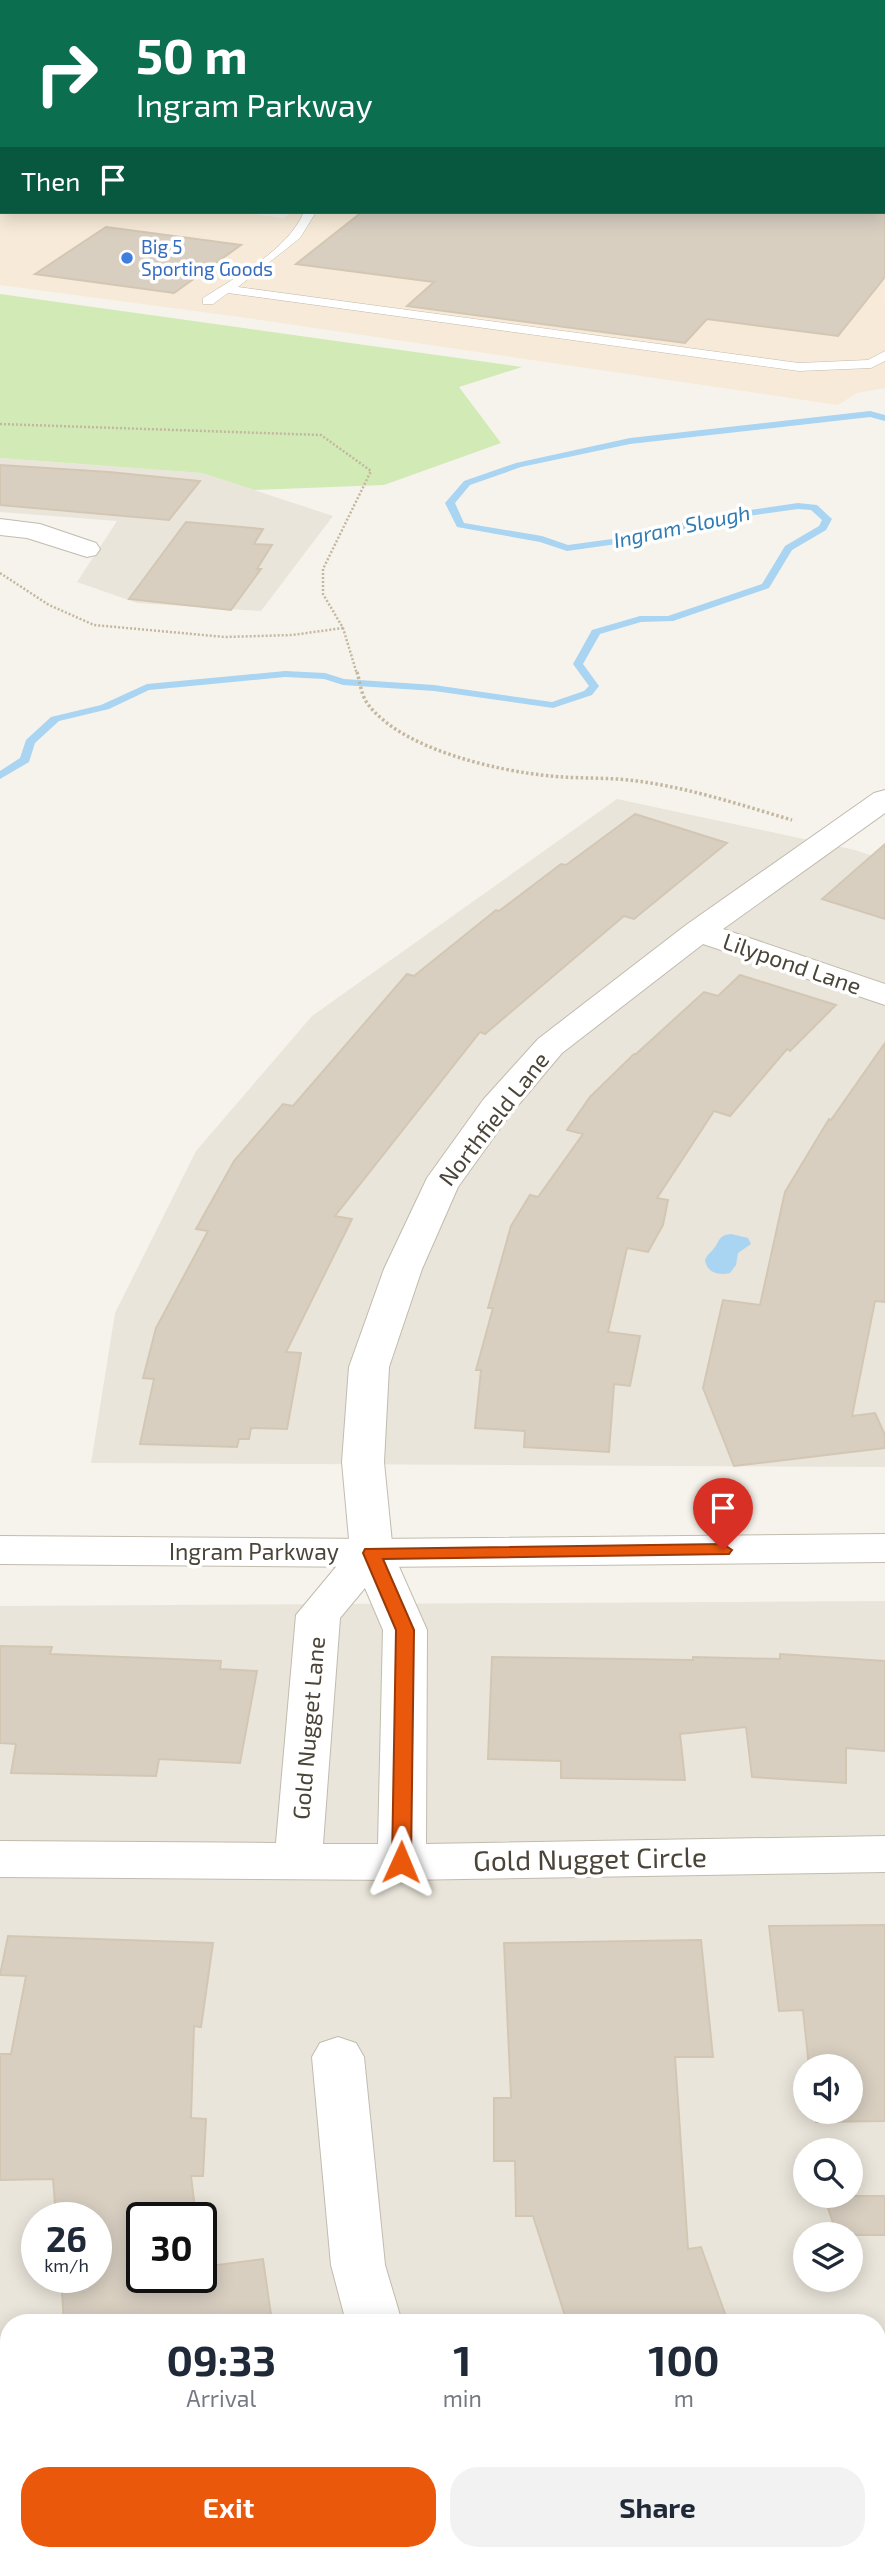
<!DOCTYPE html>
<style>
:root{--surface:#fff;--page:#f2f2f3;--text:#1f2937;--muted:#747a83;--accent:#ea580c}
body{margin:0;font-family:"Exo 2",sans-serif;background:var(--page);color:var(--text);height:100vh;display:flex;flex-direction:column;font-size:26px;white-space:nowrap}
*{box-sizing:border-box;margin:0}
p{font-size:23px;color:var(--muted)}
.icon{flex:none;width:38px;height:38px;fill:none;stroke:currentColor;stroke-width:2;stroke-linecap:round;stroke-linejoin:round}
.map{position:relative;flex:1;overflow:hidden}
.details{position:absolute;left:0px;top:2314px;width:886px;height:247px;display:flex;flex-direction:column;background:var(--surface);border-radius:28px 28px 0 0;box-shadow:0 4px 18px #0003}
.details>*{flex:none}
.hud{position:absolute;left:0px;top:0px;width:886px;height:214px;box-shadow:0 4px 18px #0003;background:#0b6e4f;color:#fff;overflow:hidden}
.fabs{position:absolute;left:793px;top:2054px;display:grid;gap:14px}
.fabs a{display:grid;place-items:center;width:70px;height:70px;border-radius:50%;background:var(--surface);box-shadow:0 4px 18px #0003;font-size:35px}
.speed{position:absolute;left:21px;top:2202px;display:flex;gap:14px;font-size:35px;font-weight:700;text-align:center}
.speed>*{display:grid;place-content:center;width:91px;height:91px;border-radius:50%;background:var(--surface);box-shadow:0 4px 18px #0003;line-height:1}
.speed small{font-size:18px;font-weight:400}
.speed .limit{border:4px solid #111;border-radius:10px;background:#fff;color:#111}
.pin{position:absolute;display:grid;place-items:center;width:60px;height:60px;color:#fff;margin:-72px -30px;border-radius:50% 50% 50% 0;rotate:-45deg;box-shadow:0 0 7px #0007}
.pin .icon{rotate:45deg}
.me{position:absolute;width:77px;margin:-38px;rotate:1deg;stroke-linejoin:round;filter:drop-shadow(0 0 5px #0008)}
.turn{display:flex;align-items:center;gap:24px;height:147px;padding:0 21px;font-size:32px}
.turn .icon{width:91px;height:91px;stroke-width:2.5}
.turn b{display:block;font-size:49px;line-height:60px}
.then{display:flex;align-items:center;height:66px;padding:0 21px;background:#0003;gap:14px;font-size:26px}
.eta{display:flex;justify-content:space-evenly;align-items:center;height:119px;text-align:center}
.eta b{font-size:42px;font-weight:700;line-height:49px}
.action{display:flex;gap:14px;margin-top:auto;padding:14px 21px}
.action a{flex:1;height:80px;border-radius:28px;background:var(--accent);color:#fff;font-size:28px;font-weight:700;line-height:80px;text-align:center}
.action a+a{background:var(--page);color:var(--text)}
.map>svg:first-child{display:block}
.residential{fill:#eae5da;fill-rule:evenodd}
.commercial{fill:#f7ead8}
.green{fill:#d2eab5}
.water{fill:#a9d4f2}
.lines{fill:none;stroke-linecap:round;stroke-linejoin:round}
.stream{fill:#a9d4f2;fill-rule:evenodd}
.building{fill:#d8cfc1;stroke:#d3c7b4;stroke-width:2}
.service-casing{stroke:#c2bbae;stroke-width:1}
.minor-casing{stroke:#c2bbae;stroke-width:2}
.tertiary-casing{stroke:#c2bbae;stroke-width:2}
.secondary-casing{stroke:#d6c79b;stroke-width:2}
.path-far1{stroke:#c4b79f;stroke-width:2.5;stroke-dasharray:2 2;stroke-linecap:butt}
.path{stroke:#c4b79f;stroke-width:3.5;stroke-dasharray:2.5 2.5;stroke-linecap:butt}
.service{fill:#fff;fill-rule:evenodd}
.minor{fill:#fff;fill-rule:evenodd}
.tertiary{fill:#fff;fill-rule:evenodd}
.secondary{fill:#fff3cd;fill-rule:evenodd}
.route{fill:#ea580c;stroke:#983908;stroke-width:2}
.shop-dot{fill:#3f7fe0;stroke:#fff;stroke-width:2.5}
.labels{text-anchor:middle;stroke-width:7;stroke-linejoin:round;paint-order:stroke}
.far-shop-label{font-size:19px;fill:#366cbe;stroke:#fff;text-anchor:start}
.far-water-label{font-size:21px;font-style:italic;fill:#2e7ab2;stroke:#fff}
.street-label{font-size:23px;fill:#4b4439;stroke:#fff}
.near-street-label{font-size:28px;fill:#4b4439;stroke:#fff}
</style>
<div class="map">
<svg width="885" height="2560" viewBox="0 0 885 2560">
<rect width="100%" height="100%" fill="#f6f3ec"/>
<path class="residential" d="M0 458 202 473 333 516 261 611 137 603 77 582 117 521 0 512Z
M617 799 855 850 885 860V1467L91 1463 115 1313 196 1151 312 1016Z
M885 1601V2560H0V1606ZM805 2067H850V2112H805ZM805 2151H850V2196H805ZM37 2217H96V2277H37ZM142 2217H201V2277H142ZM805 2235H850V2280H805ZM9 2322H877V2552H9Z"/>
<path class="commercial" d="M0 0H528L2 2V38Z
M884 25 885 388 857 393 838 405 240 317 0 285V179L2 212H237L283 218 292 212H884Z"/>
<path class="green" d="M0 294 522 367 459 387 501 443 384 485 254 490 202 473 0 458Z"/>
<path class="water" d="M731 1234 748 1238 751 1244 738 1253 736 1265 730 1273C719 1276 707 1273 705 1260 707 1254 712 1252 715 1247 720 1239 720 1235 731 1234Z"/>
<g class="lines">
<path class="stream" d="M870 411 885 415V421L870 417 630 444 521 467 470 485 455 503 464 523 542 536 568 545 671 531 689 519 798 503 817 505 832 519 826 530 792 550 769 588 673 621 641 622 600 634 583 664 599 686 592 695 553 708 434 691 343 685 324 679 285 677 149 690 109 709 59 721 35 743 29 762 0 779V771L20 758 26 740 51 717 101 705 147 684 285 671 325 673 344 679 434 685 552 702 584 691 589 686 573 664 592 630 640 616H668L762 584 785 546 819 526 822 520 811 510 798 509 692 524 674 536 567 551 540 542 457 527 445 503 464 481 516 463 630 438Z"/>
</g>
<path class="building" d="M362 212H885V277L838 336 707 319 685 343 407 306 434 282 296 264Z
M106 227 241 245 174 293 35 274Z
M0 465 109 472 200 481 169 520 0 505Z
M186 522 263 529 254 544 272 545 257 569H261L231 610 129 599Z
M635 814 727 843 634 919 624 916 485 1034 480 1032 335 1216 352 1219 286 1352 301 1353 287 1429 251 1428 249 1439H239L237 1447 140 1444 154 1379 143 1378 156 1328 208 1231 196 1229 234 1161 283 1104 293 1106 407 974 414 976 496 910 499 911 561 864 566 865Z
M885 844V919L822 899Z
M740 975 836 1005 790 1051 787 1049 730 1116 714 1111 657 1198 668 1200 663 1225 648 1252 627 1248 608 1332 640 1336 630 1386 614 1384 609 1452 524 1447 525 1431 475 1428 481 1370H476L493 1308H488L511 1226 530 1195 538 1197 583 1134 567 1130 590 1097 634 1054H636L704 992 718 996Z
M885 1043V1302L875 1301 852 1416 875 1413 885 1435V1448L734 1466 703 1388 723 1300 760 1305 785 1192 829 1119 831 1120Z
M0 1646 52 1647 50 1654 221 1661 220 1669 257 1671 240 1763 159 1759 156 1776 11 1773 16 1744 0 1743Z
M780 1654 885 1661V1751L846 1748V1783L752 1777 746 1727 680 1734 685 1780 561 1778V1761L488 1759 492 1657 693 1660V1657L780 1659Z
M885 1925V2121L816 2122 815 2112H850V2067H809L803 2010 779 2011 769 1926Z
M8 1936 213 1943 201 2027 194 2026 191 2118 206 2119 203 2176H191L196 2217H142V2277H201V2261L202 2267 263 2259 272 2322H64L61 2277H96V2217H56L53 2179 0 2180V2054H11L26 1976 0 1975Z
M701 1940 713 2057H675L688 2249 701 2247 728 2322H567L533 2216H516L515 2161H494V2098H511L504 1943Z
M824 2196H885V2235H837Z"/>
<g class="lines">
<g class="service-casing">
<path id="service" d="M884 32H885V38H884Z
M884 56H885V62H884Z
M884 189H885V197H884Z
M304 212H316L300 238 238 287 799 363 868 360 885 351V361L871 368 799 371 228 293 213 304H203V298C237 276 287 251 304 212Z"/>
</g>
<g class="minor-casing">
<path id="minor" d="M0 519 40 524 96 543 100 549 96 555 87 557 27 538 0 535Z
M885 790V813L723 929 885 984V1005L703 944 562 1053 509 1116 458 1187 422 1269 389 1367 384 1462 393 1553 427 1630 426 1844 885 1836V1872L402 1880 0 1877V1841L276 1843 296 1615 350 1550 342 1462 349 1367 384 1269 427 1178 483 1100 538 1039 686 925 874 793ZM365 1588 383 1630 378 1844H323L340 1618Z
M338 2037 356 2043 364 2057 385 2265 402 2322H346L331 2265 312 2057 320 2043Z
M424 2552H484L488 2560H428Z"/>
</g>
<g class="tertiary-casing">
<path id="tertiary" d="M0 55 2 56V68H0Z
M0 89 2 90V102L0 101Z
M885 1534V1562L372 1567 0 1564V1536L372 1539Z"/>
</g>
<g class="secondary-casing">
<path id="secondary" d="M684 0H710L682 2Z
M812 0H838L810 2Z
M0 42H2V53H0Z
M0 111H2V123H0Z"/>
</g>
<path class="path-far1" d="M0 424 321 435 371 471 323 569V594L343 628 357 674
M0 573 49 605 94 625 225 637 292 635 343 628"/>
<path class="path" d="M357 672C360 682 361 694 367 703 400 749 497 771 551 776 580 779 609 777 637 781 690 788 741 805 792 820"/>
<use href="#service" class="service"/>
<use href="#minor" class="minor"/>
<use href="#tertiary" class="tertiary"/>
<use href="#secondary" class="secondary"/>
</g>
<path class="route" d="M723 1544 732 1550 729 1554 383 1559 414 1630 411 1862 408 1867 401 1869 394 1867 392 1862 396 1630 363 1553 365 1549Z"/>
<circle class="shop-dot" cx="127" cy="258" r="7"/>
<g class="labels">
<g class="far-shop-label">
<text x="141" y="254">Big 5<tspan x="141" dy="22">Sporting Goods</tspan></text>
</g>
<g class="far-water-label">
<text transform="translate(682 527) rotate(-12)" y="7">Ingram Slough</text>
</g>
<g class="street-label">
<text transform="translate(792 964) rotate(19)" y="8">Lilypond Lane</text>
<text transform="translate(494 1119) rotate(-52)" y="8">Northfield Lane</text>
<text x="254" y="1560">Ingram Parkway</text>
<text transform="translate(309 1728) rotate(-85)" y="8">Gold Nugget Lane</text>
</g>
<g class="near-street-label">
<text transform="translate(590 1859) rotate(-1)" y="10">Gold Nugget Circle</text>
</g>
</g>
</svg>
<div class="fabs">
<a><svg class="icon" aria-label="sound" viewBox="0 0 24 24"><path d="M4 9h4l5-4v14l-5-4H4zM17 9q2 3 0 6"/></svg></a>
<a><svg class="icon" aria-label="search" viewBox="0 0 24 24"><circle cx="10" cy="10" r="6"/><path d="M15 15l6 6"/></svg></a>
<a><svg class="icon" aria-label="layers" viewBox="0 0 24 24"><path d="M12 4l9 5-9 5-9-5zM3 14l9 5 9-5"/></svg></a>
</div>
<div class="speed"><div>26<small>km/h</small></div><div class="limit">30</div></div>
<div class="pin" style="left:723px;top:1550px;background:#d93025"><svg class="icon" aria-label="arrive" viewBox="0 0 24 24"><path d="M6 21V4h12l-3 4 3 4H6"/></svg></div>
<svg class="me" style="left:401px;top:1862px" viewBox="-20 -20 40 40"><path d="M0-17L14 15 0 8-14 15z" fill="#ea580c" stroke="#fff" stroke-width="4"/></svg>
<div class="hud">
<div class="turn"><svg class="icon" aria-label="right" viewBox="0 0 24 24"><path d="M7 20v-9h11M14 6l5 5-5 5"/></svg><div><b>50 m</b>Ingram Parkway</div></div>
<div class="then">Then<svg class="icon" aria-label="arrive" viewBox="0 0 24 24"><path d="M6 21V4h12l-3 4 3 4H6"/></svg></div>
</div>
<section class="details">
<div class="eta">
<div><b>09:33</b><p>Arrival</p></div>
<div><b>1</b><p>min</p></div>
<div><b>100</b><p>m</p></div>
</div>
<div class="action"><a>Exit</a><a>Share</a></div>
</section>
</div>
